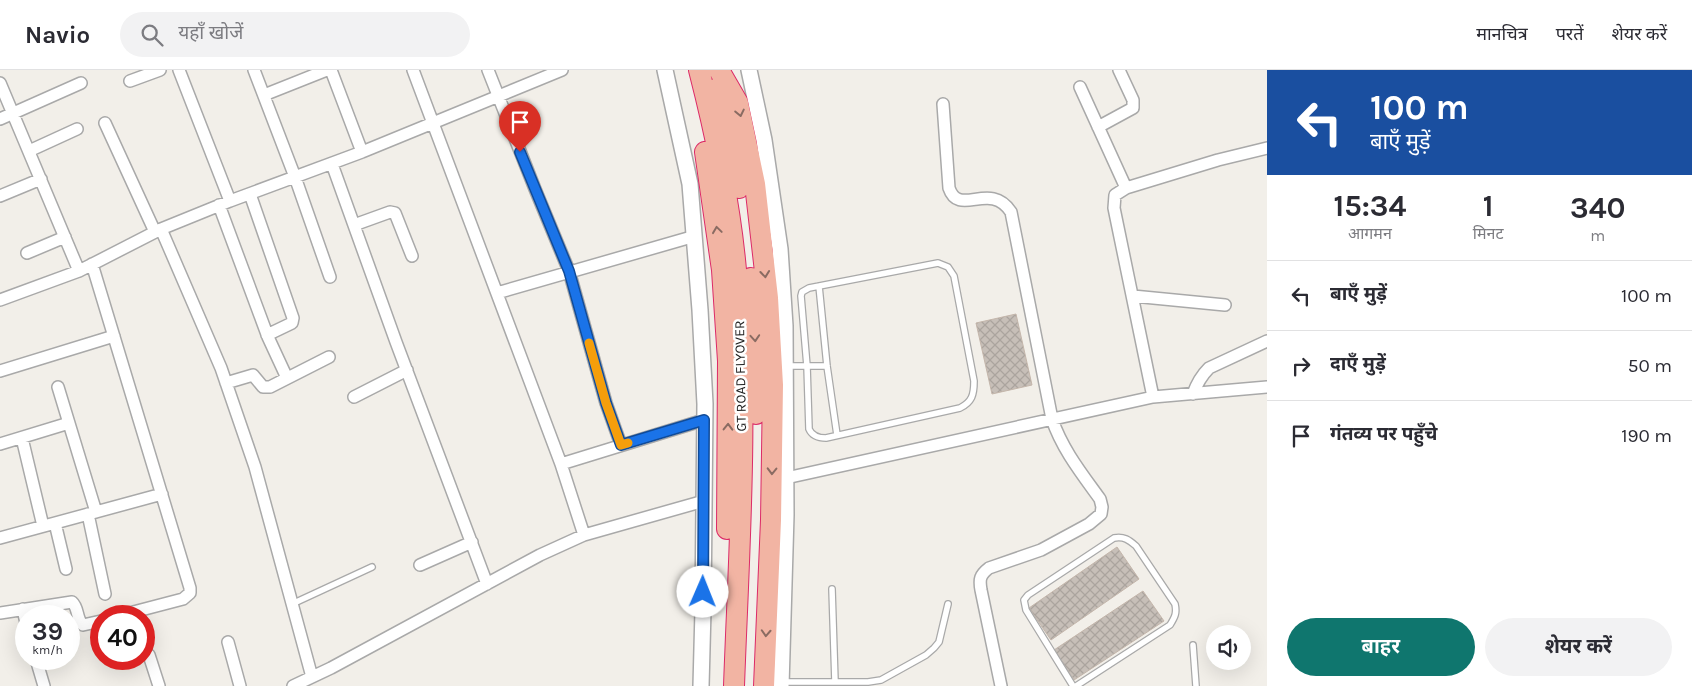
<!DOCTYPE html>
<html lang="hi">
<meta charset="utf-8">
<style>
:root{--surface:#fff;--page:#f2f2f3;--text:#2b2b33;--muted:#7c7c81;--line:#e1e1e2;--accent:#0f766e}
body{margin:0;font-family:Karla,"Noto Sans Devanagari",sans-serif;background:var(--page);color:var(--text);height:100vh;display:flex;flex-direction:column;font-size:19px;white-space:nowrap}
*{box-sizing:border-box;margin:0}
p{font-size:16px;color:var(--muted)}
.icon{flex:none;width:28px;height:28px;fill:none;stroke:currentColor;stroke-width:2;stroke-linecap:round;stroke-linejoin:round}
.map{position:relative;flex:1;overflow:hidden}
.side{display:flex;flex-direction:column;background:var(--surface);width:425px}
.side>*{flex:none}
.hud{background:#1a4fa0;color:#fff;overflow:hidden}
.fabs{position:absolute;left:1206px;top:555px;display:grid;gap:10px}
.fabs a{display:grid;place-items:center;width:45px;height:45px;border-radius:50%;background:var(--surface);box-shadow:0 5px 20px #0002;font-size:25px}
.speed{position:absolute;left:15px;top:535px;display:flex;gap:10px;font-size:25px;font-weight:700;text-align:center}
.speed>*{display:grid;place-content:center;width:65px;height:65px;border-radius:50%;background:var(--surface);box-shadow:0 5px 20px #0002;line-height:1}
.speed small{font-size:12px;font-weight:400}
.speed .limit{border:8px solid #d22;background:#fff;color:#111}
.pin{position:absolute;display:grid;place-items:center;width:42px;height:42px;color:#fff;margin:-51px -21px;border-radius:50% 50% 50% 0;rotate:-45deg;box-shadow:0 0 5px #0007}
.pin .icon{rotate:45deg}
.me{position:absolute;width:55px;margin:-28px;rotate:1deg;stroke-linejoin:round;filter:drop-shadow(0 0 4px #0008)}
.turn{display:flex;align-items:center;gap:18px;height:105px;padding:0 20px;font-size:22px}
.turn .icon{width:65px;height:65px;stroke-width:2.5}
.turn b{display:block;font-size:35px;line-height:42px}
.eta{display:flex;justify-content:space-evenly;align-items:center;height:85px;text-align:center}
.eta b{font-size:30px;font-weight:700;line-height:35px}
.primary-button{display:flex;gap:10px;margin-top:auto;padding:10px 20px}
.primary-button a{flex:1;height:58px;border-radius:30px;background:var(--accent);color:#fff;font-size:20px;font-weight:700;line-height:58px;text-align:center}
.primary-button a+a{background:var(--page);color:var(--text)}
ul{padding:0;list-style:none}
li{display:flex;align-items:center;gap:15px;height:70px;padding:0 20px;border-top:1px solid var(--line)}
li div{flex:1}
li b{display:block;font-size:19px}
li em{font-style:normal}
header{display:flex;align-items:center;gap:30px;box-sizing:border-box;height:70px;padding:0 25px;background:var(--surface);border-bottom:1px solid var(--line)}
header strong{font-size:24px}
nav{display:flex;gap:28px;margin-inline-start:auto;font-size:18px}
.search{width:350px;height:45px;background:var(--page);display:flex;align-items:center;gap:12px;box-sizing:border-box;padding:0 18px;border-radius:28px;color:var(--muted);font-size:19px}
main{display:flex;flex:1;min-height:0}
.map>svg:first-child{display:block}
.building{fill:url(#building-cross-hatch);stroke:#c4b6ab}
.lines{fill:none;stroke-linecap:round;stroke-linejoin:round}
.service-casing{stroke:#a9a9a9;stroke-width:8}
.minor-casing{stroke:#a9a9a9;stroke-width:14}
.tertiary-casing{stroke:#a9a9a9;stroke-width:18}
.trunk-casing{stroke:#dc2a67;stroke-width:22}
.service{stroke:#fff;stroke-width:5.5}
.minor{stroke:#fff;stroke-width:11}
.tertiary{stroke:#fff;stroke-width:15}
.trunk{stroke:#f2b4a3;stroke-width:20}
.oneway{stroke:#8a6b62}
.route-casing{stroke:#114b97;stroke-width:12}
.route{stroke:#1a73e8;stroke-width:9}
.slow{stroke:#f59e0b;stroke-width:9}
.labels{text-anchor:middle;stroke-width:5;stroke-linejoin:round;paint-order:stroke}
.street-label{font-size:14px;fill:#222;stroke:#fff}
</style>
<header>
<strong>Navio</strong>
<div class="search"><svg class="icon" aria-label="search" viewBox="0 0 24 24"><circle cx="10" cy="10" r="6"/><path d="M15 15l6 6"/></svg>यहाँ खोजें</div>
<nav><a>मानचित्र</a><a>परतें</a><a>शेयर करें</a></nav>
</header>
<main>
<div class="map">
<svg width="1267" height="616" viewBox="0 0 1267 616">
<defs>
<pattern id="building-cross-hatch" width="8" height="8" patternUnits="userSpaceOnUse" patternTransform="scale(1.25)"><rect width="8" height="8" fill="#c7bfb8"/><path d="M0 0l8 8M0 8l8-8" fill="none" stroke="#aba49e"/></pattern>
</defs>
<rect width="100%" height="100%" fill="#f2efe9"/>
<path class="building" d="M1016 244 1032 315 992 324 976 253Z
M1117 477 1139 509 1051 570 1029 538Z
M1143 521 1164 551 1074 610 1054 580Z"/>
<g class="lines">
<g class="service-casing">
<path id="service" d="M938 193 948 197 954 206 974 311C974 325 972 332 960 338L826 368C818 368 812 366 809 359L807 296 801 226 802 222 809 218Z
M819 216 827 296 837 365
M787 296H827
M832 519 835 612
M292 534 372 497
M1193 575 1196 616
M781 612H868L881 610 926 585 934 578 939 572 948 534
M1073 616 1026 540 1024 530 1028 525 1114 468C1124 466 1129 470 1136 476L1175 534C1177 543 1175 547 1170 555L1076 616"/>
</g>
<g class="minor-casing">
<path id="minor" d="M179 0 230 131
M254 0 295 107 330 207
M331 0 362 82
M413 0 561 394 584 465
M488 0 535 119 569 201 606 333 621 375
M130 11 160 0
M0 13 79 201
M1080 17 1126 118
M264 25 327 0
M943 34 949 118C959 148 990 110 1011 142L1052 349C1062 379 1082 404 1100 429L1102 437 1101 444 1089 454 1041 480 989 498C980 505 979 509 981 520L1001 616
M0 49 81 13
M105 53 155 162
M1098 57 1133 38V30L1119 0
M29 81 77 59
M332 94 396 272 487 514
M250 124 293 248 292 253 267 265
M0 126 41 109
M219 135 268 267 287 308
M354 155 390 142 395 143 412 186
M161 159 221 298 255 397 312 607
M27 183 65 167
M92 194 190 518V523L183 529 118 546
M497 223 695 166
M1133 226 1225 235
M0 230 79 201 161 159 230 131 362 82 562 0
M0 301 114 266
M226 313 253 305 263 317H270L329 287
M58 317 96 442
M1193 324C1197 313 1201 306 1209 298L1267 271
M354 327 407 300
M1153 327 1114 138 1115 125 1126 118 1218 90 1267 78
M22 368 43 456
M0 374 69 353
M561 394 704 350
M786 408 1153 327 1267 317
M88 444 105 524
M55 453 66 499
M0 468 162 424
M420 495 472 472
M23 539 26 553
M0 543 72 532C79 538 76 549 83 555L101 551
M228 572 240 616
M149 585 159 616
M36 589 44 616
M293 616 331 598 540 485 584 465 704 431"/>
</g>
<g class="tertiary-casing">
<path id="tertiary" d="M665 0 690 114 700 240 705 334 703 540 701 616
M749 0 764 70 780 179 785 256 786 445 781 616"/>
</g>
<g class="trunk-casing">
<path id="trunk" d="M699 0C716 66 730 132 736 200 749 338 739 478 734 616
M719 0 738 33 755 114 768 228 773 315 771 450 764 616
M720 16 739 118
M705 82 722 200 728 291 727 459
M751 208 756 285V344"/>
</g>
<use href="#service" class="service"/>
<use href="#minor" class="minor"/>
<use href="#tertiary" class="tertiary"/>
<use href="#trunk" class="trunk"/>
</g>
<defs><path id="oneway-chevron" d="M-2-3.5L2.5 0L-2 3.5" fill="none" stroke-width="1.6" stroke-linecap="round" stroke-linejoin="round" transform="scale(1.25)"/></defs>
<g class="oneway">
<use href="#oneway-chevron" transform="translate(740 43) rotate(78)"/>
<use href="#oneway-chevron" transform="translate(717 160) rotate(-98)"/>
<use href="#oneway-chevron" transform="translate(765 204) rotate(84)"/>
<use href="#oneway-chevron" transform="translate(755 268) rotate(86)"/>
<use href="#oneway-chevron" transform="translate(728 357) rotate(-89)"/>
<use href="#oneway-chevron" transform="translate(772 401) rotate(91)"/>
<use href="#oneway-chevron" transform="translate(766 563) rotate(93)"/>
</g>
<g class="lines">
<g class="route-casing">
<path id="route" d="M520 82 569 201 606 333 621 375 704 350 703 522"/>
</g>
<use href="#route" class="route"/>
<path class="slow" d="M589 273 606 333 621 375 628 373"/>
</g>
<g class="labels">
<g class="street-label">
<text transform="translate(740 306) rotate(-91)" y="5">GT ROAD FLYOVER</text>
</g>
</g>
</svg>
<div class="fabs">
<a><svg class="icon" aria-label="sound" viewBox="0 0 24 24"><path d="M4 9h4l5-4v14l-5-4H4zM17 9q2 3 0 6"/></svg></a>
</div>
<div class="speed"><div>39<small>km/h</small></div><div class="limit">40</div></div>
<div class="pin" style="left:520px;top:82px;background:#d93025"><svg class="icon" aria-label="arrive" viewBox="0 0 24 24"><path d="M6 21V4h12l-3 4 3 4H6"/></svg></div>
<svg class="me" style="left:703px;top:522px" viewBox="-20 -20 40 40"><circle r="19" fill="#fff"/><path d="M0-13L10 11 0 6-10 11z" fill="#1a73e8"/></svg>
</div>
<section class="side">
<div class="hud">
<div class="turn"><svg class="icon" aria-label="left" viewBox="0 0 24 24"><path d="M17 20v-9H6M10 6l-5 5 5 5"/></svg><div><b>100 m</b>बाएँ मुड़ें</div></div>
</div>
<div class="eta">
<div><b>15:34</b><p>आगमन</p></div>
<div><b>1</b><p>मिनट</p></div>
<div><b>340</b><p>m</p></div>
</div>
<ul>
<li><svg class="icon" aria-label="left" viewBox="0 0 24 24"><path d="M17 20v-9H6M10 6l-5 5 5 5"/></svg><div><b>बाएँ मुड़ें</b></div><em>100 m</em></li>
<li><svg class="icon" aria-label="right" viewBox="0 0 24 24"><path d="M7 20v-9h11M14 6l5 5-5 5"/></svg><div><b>दाएँ मुड़ें</b></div><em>50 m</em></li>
<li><svg class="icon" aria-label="arrive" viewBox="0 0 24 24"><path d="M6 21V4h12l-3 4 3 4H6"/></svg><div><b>गंतव्य पर पहुँचे</b></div><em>190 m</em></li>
</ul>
<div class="primary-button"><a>बाहर</a><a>शेयर करें</a></div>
</section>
</main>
